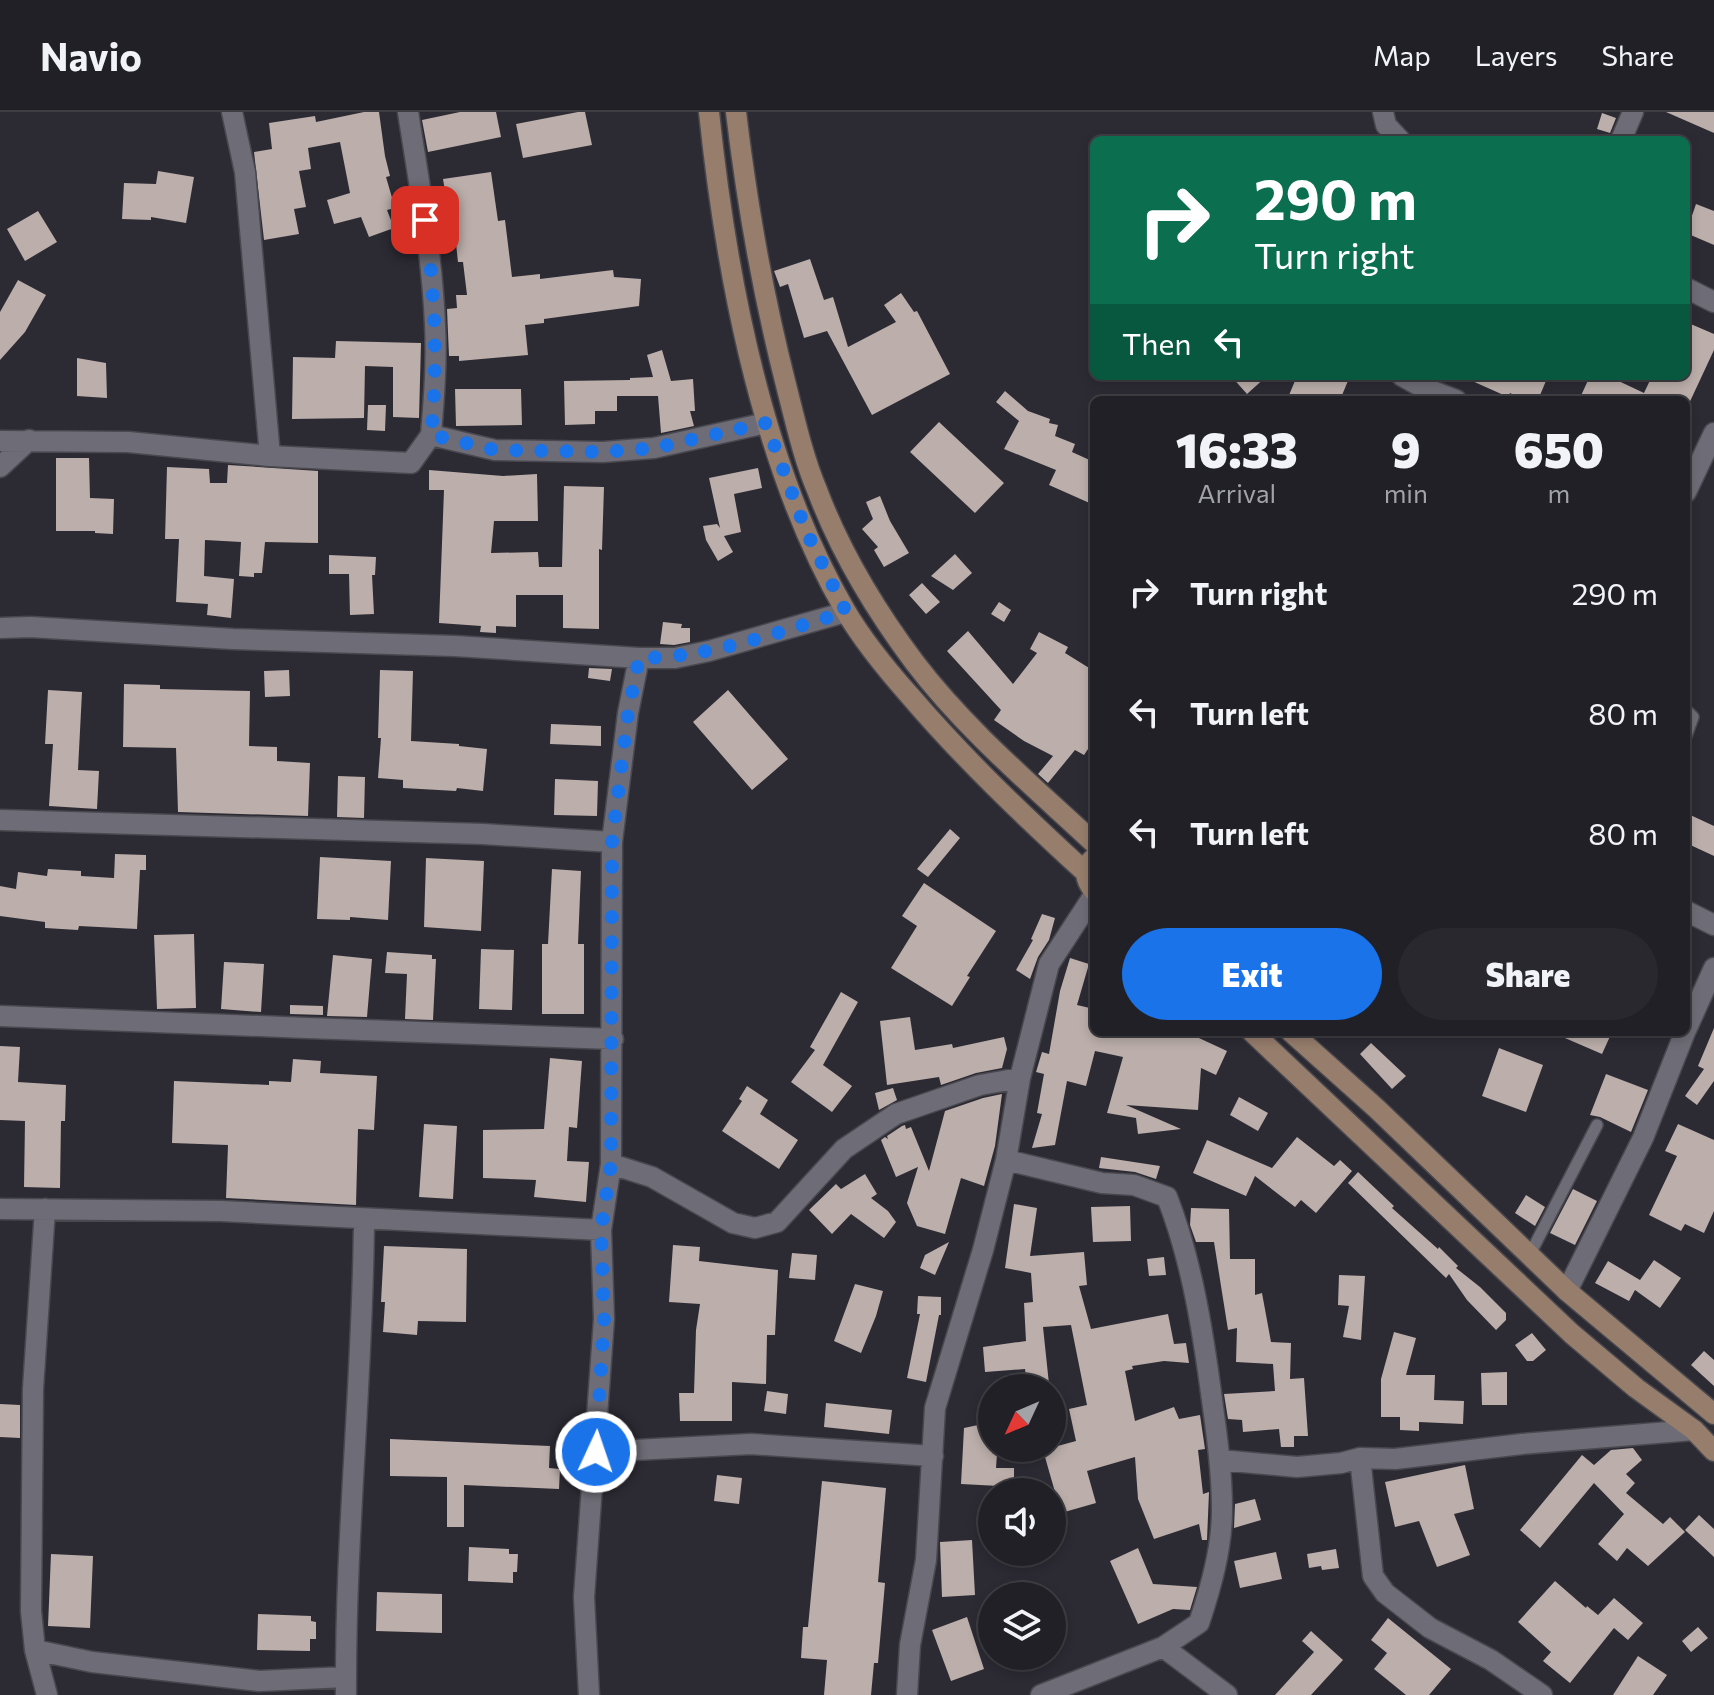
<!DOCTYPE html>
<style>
:root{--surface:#212026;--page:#29282e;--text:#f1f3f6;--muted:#a2a3a7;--line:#3e3e43;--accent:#1a73e8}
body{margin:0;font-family:Commissioner,sans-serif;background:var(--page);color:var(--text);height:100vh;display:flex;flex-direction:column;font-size:30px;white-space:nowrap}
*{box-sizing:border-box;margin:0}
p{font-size:26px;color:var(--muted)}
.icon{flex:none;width:44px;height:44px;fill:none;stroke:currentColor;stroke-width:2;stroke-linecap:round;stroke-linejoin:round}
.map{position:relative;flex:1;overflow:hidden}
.side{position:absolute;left:1090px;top:284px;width:600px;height:640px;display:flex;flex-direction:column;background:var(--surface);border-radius:12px;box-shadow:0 4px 12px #0003,0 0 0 2px var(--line)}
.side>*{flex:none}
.hud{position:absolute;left:1090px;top:24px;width:600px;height:244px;border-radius:12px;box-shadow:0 4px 12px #0003,0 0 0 2px var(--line);background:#0b6e4f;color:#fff;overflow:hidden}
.needle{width:52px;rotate:226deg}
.tools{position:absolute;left:978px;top:1262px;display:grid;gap:16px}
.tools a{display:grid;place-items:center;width:88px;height:88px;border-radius:50%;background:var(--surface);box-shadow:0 4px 12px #0003,0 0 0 2px var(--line);font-size:40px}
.pin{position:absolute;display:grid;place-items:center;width:68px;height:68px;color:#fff;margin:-34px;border-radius:16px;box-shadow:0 4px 12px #0006}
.me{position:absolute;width:88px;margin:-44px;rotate:3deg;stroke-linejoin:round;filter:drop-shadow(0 0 6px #0008)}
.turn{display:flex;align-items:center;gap:28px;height:168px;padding:0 32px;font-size:36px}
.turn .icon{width:104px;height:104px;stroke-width:2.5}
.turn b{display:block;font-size:56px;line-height:68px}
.then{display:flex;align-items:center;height:76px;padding:0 32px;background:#0003;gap:16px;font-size:30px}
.eta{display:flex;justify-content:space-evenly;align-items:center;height:136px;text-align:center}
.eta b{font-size:48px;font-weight:800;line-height:56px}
.primary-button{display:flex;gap:16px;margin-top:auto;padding:16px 32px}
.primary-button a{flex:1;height:92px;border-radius:48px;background:var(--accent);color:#fff;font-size:32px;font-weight:800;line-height:92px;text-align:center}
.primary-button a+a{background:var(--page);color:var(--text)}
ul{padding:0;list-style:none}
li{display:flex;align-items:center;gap:24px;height:120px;padding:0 32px}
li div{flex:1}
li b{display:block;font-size:30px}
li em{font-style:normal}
header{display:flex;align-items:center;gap:48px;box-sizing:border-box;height:112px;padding:0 40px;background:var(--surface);border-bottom:2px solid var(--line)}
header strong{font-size:38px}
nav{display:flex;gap:44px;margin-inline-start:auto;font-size:28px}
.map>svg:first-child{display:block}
.building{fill:#bbaeab}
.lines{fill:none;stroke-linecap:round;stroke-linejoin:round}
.service-casing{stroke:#4a484f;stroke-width:14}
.minor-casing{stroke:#4a484f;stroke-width:23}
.secondary-casing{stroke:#4a484f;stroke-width:23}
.service{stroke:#6e6c76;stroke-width:11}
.minor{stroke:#6e6c76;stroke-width:20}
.secondary{stroke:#967d6c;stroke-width:20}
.route{stroke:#1a73e8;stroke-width:14;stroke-dasharray:0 25.2}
</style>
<header>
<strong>Navio</strong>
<nav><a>Map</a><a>Layers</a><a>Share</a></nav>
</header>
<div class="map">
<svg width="1714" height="1583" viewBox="0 0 1714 1583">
<rect width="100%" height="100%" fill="#2c2a33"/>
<path class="building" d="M364 0H379L385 44 390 64 386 65 395 96 387 98 394 116 369 125 361 105 334 112 327 88 350 81 340 30 308 36 311 57 299 59 306 95 294 97 299 122 264 128 254 40 272 37 269 11 315 4 316 10Z
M460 0H496L501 25 428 40 422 8Z
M578 0H585L592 33 523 46 516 12Z
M1666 0H1714V21Z
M1602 1 1616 6 1610 21 1597 17Z
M158 59 194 65 186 111 151 105V108L122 107 124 71 156 72Z
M491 60 498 109 505 108 512 165 540 162V167L613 158 614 165 641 167 639 194 544 207V211L525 213 528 243 459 249V244H449L447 197 457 196 456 183H467L463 150H458L453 104H449L443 67Z
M1696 92 1714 99V133L1686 121Z
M38 99 57 130 25 149 7 117Z
M810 147 824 188 833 185 848 235 896 210 884 193 901 181 914 200 917 199 950 262 872 303 827 219 804 226 788 172 780 175 774 159Z
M18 168 46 183 25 220 0 248V200Z
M1686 210 1714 222V238L1686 298V288H1579L1590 264H1608L1644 281 1652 264H1686Z
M336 229 421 231 419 306 393 305V255L365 254 364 306 292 307 293 245 335 246Z
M662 238 671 269 693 267 695 299H690L694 314 661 321 658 284H617V299H595V312L565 313 564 269 630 268V266L653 265 647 243Z
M77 246 106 251 107 286 77 284Z
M1231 264H1267L1247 282Z
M1297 264H1350L1340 288H1287Z
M1461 264H1548L1538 288H1524L1510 281 1508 285Z
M455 277H521L522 313 456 314Z
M1005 279 1028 299 1050 307 1049 311 1058 313 1055 324 1075 332 1072 340 1094 350V393L1049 373 1056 358 1004 337 1019 309 996 290Z
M368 293H386L385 319 367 318Z
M939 310 1004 371 975 401 910 340Z
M56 346H89L90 386 114 387 113 422 95 421V419H56Z
M228 353 318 359V431L265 430 262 461H254V465L239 464 241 430 205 428 204 464 234 467 231 506 207 503 208 492 176 490 179 427H165L167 355 209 357 210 371H227Z
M758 356 762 376 734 382 741 420 724 424 733 440 718 449 706 428 703 414 717 412 720 416 709 366Z
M429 358 503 364 537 362 538 409H494L491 441 538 440 539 455H562L564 374 604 375 602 438 599 437V517L563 516V483H516V515L496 514V521L480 520 481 514 439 511 444 378H429Z
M880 384 890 409 909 441 884 455 874 438 878 435 862 417 873 407 866 390Z
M955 442 972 461 953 478 931 464Z
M329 443 376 445 375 463H372L374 502 350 503 349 462H329Z
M922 471 940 490 926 502 909 483Z
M999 490 1011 498 1004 510 991 502Z
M663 510 682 512 681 516H690V530L674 533 660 532Z
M968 519 1013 572 1037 541 1030 537 1039 520 1068 535 1065 541 1094 559V628L1084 643 1075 638 1048 671 1038 662 1053 644 1024 629 994 608 1001 598 947 539Z
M589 556 612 557 610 569 588 566Z
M289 558 290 584 265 585 264 559Z
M380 558 413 559 411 629 459 632V634L487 637 483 679 457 676 456 679 403 676V668L378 666 381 626H378Z
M124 572 160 573V577L250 579 249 634 277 635V649L310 651 308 704 178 700 176 636 123 635Z
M48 578 82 580 78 658 99 659 97 697 49 694 53 632H45Z
M728 578 788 647 752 678 693 610Z
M551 612 601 614V634L550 632Z
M338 664 365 665 364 706 337 705Z
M555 667 598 669 597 704 554 703Z
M1686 701 1714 714V744L1686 731Z
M950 717 960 726 928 765 917 757Z
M115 742 146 743V758H140L137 817 79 814 78 818 45 816V810L0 804V774L16 777 18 760 47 764 48 757 81 759V764L114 766Z
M320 745 391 749 388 808 350 805V808L317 807Z
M426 746 484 749 481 819 424 815Z
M552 757 581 759 578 832H584V902H542V832H548Z
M924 771 996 819 967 864 970 865 952 894 891 856 917 814 902 804Z
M1042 802 1055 806 1049 828 1038 845 1030 867 1016 858 1033 828 1031 827Z
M194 822 196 896 157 897 154 823Z
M481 837 514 838 512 898 479 897Z
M387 840 432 843V847H436L433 908 405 907 407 862 385 861Z
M333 843 372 847 367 905 327 904Z
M1070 846 1089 852 1077 893 1094 897V920H1186L1227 939 1216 963 1201 956 1198 998 1126 993 1181 1017 1138 1022 1136 1006 1107 1001 1123 945 1095 939 1086 974 1067 969 1055 1033 1032 1036 1042 1002 1037 1001 1044 962 1036 960 1042 940 1049 942 1060 879Z
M224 850 264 852 261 900 221 897Z
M841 880 858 890 823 953 852 974 832 1000 791 970 815 938 810 935Z
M290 893 323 894V903L290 902Z
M910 905 915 938 952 932 953 936 1004 925 1007 937 1002 956 976 961 941 973 939 965 887 973 880 909Z
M1714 916V969L1697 993 1685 984 1704 957 1698 954Z
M1551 920H1612L1602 942Z
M1371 931 1406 964 1392 977 1360 942Z
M0 934 20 935 18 970 66 973 65 1009H61L60 1076 24 1075 25 1009 0 1008Z
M1499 936 1543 953 1526 1000 1482 984Z
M550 946 582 949 577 1016 569 1015 567 1049 589 1050 586 1090 534 1085 536 1068 483 1066V1018L544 1017Z
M293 947 321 949 320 961 377 964 374 1018 358 1017 356 1093 226 1086 228 1033 172 1031 174 969 269 973V969L291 970Z
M1606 962 1648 978 1631 1020 1600 1005 1590 1003Z
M747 974 768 988 760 1002 798 1028 779 1057 722 1019 742 989 739 987Z
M893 976 897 988 879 998 875 981Z
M1002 982 995 1034 984 1074 961 1066 945 1122 917 1114 907 1091 918 1055 896 1065 881 1028 885 1025 888 1027 887 1024 902 1014 905 1013 906 1017 911 1015 929 1059 945 999 983 986Z
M1239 985 1268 1001 1258 1019 1230 1003Z
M424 1012 457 1014 453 1087 419 1085Z
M1678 1012 1714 1028V1099L1704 1121 1685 1112 1681 1119 1649 1103 1677 1044 1665 1039Z
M1297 1025 1334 1054 1340 1048 1352 1059 1316 1101 1301 1088 1295 1095 1255 1064 1246 1084 1193 1061 1207 1028 1272 1056Z
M1101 1045 1160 1054 1156 1067 1135 1060 1099 1056Z
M1358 1060 1394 1094 1392 1096 1438 1137 1439 1135 1458 1154 1456 1156 1480 1175 1506 1201V1208L1496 1218 1467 1188 1449 1162 1446 1166 1348 1071Z
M865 1062 877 1082 871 1086 888 1099 896 1110 884 1126 851 1102 832 1122 809 1098 836 1072 841 1077Z
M1573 1077 1597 1089 1575 1133 1550 1121Z
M1526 1083 1545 1095 1535 1114 1515 1101Z
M1014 1092 1037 1096 1030 1144 1084 1140 1087 1173 1079 1174 1091 1217 1168 1202 1174 1232 1186 1231 1189 1251 1164 1249 1132 1254 1133 1257 1125 1259 1135 1309 1174 1295 1179 1307 1200 1303 1205 1337 1198 1338 1203 1382 1209 1380 1207 1428H1202L1199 1412 1154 1427 1138 1387 1135 1345 1087 1359 1096 1391 1061 1401 1043 1338 1076 1329 1069 1297 1087 1293 1071 1213 1043 1215 1049 1272 1027 1274 1025 1257 985 1260 983 1235 1026 1229 1024 1191 1033 1190 1031 1161 1005 1156Z
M1130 1094 1131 1129 1093 1130 1091 1095Z
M1191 1096 1229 1097 1230 1147H1255V1183L1262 1181 1271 1230 1291 1231 1290 1267 1304 1266 1308 1324H1294V1335H1281L1279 1317 1243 1320 1242 1308 1228 1307 1224 1282 1275 1279 1273 1252 1236 1250 1237 1216 1228 1218 1214 1130H1196L1190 1113Z
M949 1130 935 1163 920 1156 925 1143Z
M673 1133 700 1135 699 1149 778 1158 775 1223H767L766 1272 732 1270V1309H680L679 1281H694L696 1218 700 1192 669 1190Z
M384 1134 467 1137 466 1210 418 1209 417 1223 383 1220 385 1190H381Z
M792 1141 817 1143 815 1168 789 1166Z
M1164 1145 1166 1163 1149 1164 1147 1147Z
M1654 1148 1681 1166 1660 1196 1635 1178 1629 1189 1595 1171 1608 1149 1640 1168Z
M1339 1163 1365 1164 1361 1228 1343 1225 1349 1194 1338 1193Z
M855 1172 883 1179 876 1204 861 1241 834 1229Z
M918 1184 941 1185V1203H939L926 1270 907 1266 920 1202H917Z
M1394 1220 1416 1226 1406 1263H1435L1434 1288 1464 1289 1463 1312 1419 1310V1319L1400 1318V1305H1381V1267Z
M1532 1221 1546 1238 1533 1249H1527L1515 1233Z
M1704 1239 1714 1248V1274L1691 1253Z
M1507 1260V1293H1482L1481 1261Z
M767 1279 788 1282 786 1302 764 1299Z
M826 1291 892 1298 889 1322 824 1315Z
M0 1292 20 1293V1326L0 1325Z
M992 1310V1341L997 1342 996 1356H1014V1380H1000L999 1374 961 1372 964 1316Z
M390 1327 550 1334 549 1356 560 1357 559 1377 464 1373V1415H447V1365L390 1364Z
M1633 1336 1642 1348 1626 1362 1635 1371 1626 1381 1663 1412 1670 1405 1685 1420 1648 1454 1627 1436 1617 1449 1598 1432 1624 1402 1594 1371 1540 1436 1520 1418 1582 1343 1594 1353 1611 1338Z
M1465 1353 1474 1397 1454 1402 1470 1443 1437 1455 1419 1409 1395 1415 1385 1370Z
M717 1363 742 1366 739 1392 714 1389Z
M822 1369 886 1376 878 1470 885 1471 878 1551H874L871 1583H824L827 1548 801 1546 803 1515H808Z
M1255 1387 1261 1408 1234 1416 1235 1392Z
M1699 1403 1714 1417V1445L1685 1418Z
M972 1428 975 1483 942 1485 940 1430Z
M469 1435 509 1437V1442H518L517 1460H513V1471L468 1469Z
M1138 1436 1153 1472 1197 1475 1190 1498 1173 1497 1138 1512 1110 1449Z
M1336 1437 1339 1456 1322 1458 1321 1454 1309 1456 1307 1442Z
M1276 1440 1282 1467 1240 1476 1234 1449Z
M51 1442 93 1444 90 1516 48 1514Z
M1555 1469 1586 1496 1587 1494 1598 1503 1614 1486 1643 1511 1628 1528 1614 1516 1570 1571 1543 1549 1551 1540 1518 1510Z
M377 1480 442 1482V1521L376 1519Z
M258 1502 311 1504V1509L316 1510V1527H310V1539L257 1538Z
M967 1505 984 1557 951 1569 932 1518Z
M1388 1506 1451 1557 1429 1583H1406L1374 1557 1387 1541 1371 1528Z
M1698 1515 1708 1526 1691 1540 1682 1529Z
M1311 1519 1343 1548 1311 1583H1275L1314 1540 1302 1529Z
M1638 1544 1667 1563 1653 1583H1613Z"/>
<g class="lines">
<g class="service-casing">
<path id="service" d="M1686 598 1693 605 1686 624
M1529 1144 1597 1013"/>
</g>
<g class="minor-casing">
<path id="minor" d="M232 0 245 60 270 344
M408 0C419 71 432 141 435 213 437 249 434 286 431 323
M1383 0 1386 13 1400 28
M1621 28 1633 0
M1686 176 1714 190
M1402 264 1420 274 1456 288
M0 329 128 330 270 344 411 351 431 323 495 338 603 340 654 336 766 311
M0 355 29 328
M1686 380 1714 321
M0 516 30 515 233 527 455 534 639 546H675L709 539 846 500
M0 708 483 722 612 730
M1686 799 1714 813
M0 904C204 912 409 920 613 927
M1686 918 1714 856
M1006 1048 1102 1071 1134 1073 1167 1085C1192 1149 1203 1220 1212 1288 1217 1324 1222 1361 1222 1398 1222 1436 1211 1475 1199 1511L1163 1535 1041 1583
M611 1052 652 1065 733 1111 755 1116 777 1110 844 1037 896 1002 980 973 1020 966
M0 1097 221 1099 601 1118
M45 1097 33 1277 31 1499 35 1538 92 1550 259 1569 346 1565
M1567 1179 1643 1026 1685 920
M596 1340 751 1332 933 1344
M1360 1346 1373 1464 1385 1481 1430 1516 1491 1548 1542 1583
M1220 1348 1297 1355 1341 1351 1360 1346 1395 1347 1522 1332 1694 1318
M1163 1535 1227 1583
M35 1538 47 1583
M346 1583C345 1424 363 1266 364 1108
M589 1583 584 1485 604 1207 601 1118 611 1052 612 730 628 601 639 546
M907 1583 910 1533 926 1448 935 1296 983 1138 1006 1048 1020 966 1049 852 1094 783"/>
</g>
<g class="secondary-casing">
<path id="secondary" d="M709 0C726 163 762 355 845 498 863 529 887 558 911 585 965 648 1024 704 1085 760
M736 0C747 92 763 183 786 273 795 308 803 345 817 378 840 439 876 499 915 551 966 618 1033 674 1094 731
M1094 746C1082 756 1085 768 1094 779
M1252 920 1572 1222 1636 1276 1694 1318 1714 1339
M1291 920 1376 996 1567 1179 1714 1302"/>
</g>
<use href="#service" class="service"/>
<use href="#minor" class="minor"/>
<use href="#secondary" class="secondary"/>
</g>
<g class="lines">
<path class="route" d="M425 108C435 180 438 251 431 323L495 338 603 340 654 336 766 311 806 419 846 500C778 520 710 546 639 546L628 601 612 730 611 1052 601 1118 604 1207 596 1340"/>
</g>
</svg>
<div class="tools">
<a><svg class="needle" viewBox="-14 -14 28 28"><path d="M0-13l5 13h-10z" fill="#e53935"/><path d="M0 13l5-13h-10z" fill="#a2a3a7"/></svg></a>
<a><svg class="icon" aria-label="sound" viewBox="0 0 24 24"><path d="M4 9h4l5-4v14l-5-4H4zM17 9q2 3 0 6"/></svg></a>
<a><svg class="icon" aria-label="layers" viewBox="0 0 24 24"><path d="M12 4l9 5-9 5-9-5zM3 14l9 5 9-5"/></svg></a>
</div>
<div class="pin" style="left:425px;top:108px;background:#d93025"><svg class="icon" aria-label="arrive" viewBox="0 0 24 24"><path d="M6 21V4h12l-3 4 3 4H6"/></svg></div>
<svg class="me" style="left:596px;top:1340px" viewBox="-20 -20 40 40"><circle r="17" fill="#1a73e8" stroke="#fff" stroke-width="3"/><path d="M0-11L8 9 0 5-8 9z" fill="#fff"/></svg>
<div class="hud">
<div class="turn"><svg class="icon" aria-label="right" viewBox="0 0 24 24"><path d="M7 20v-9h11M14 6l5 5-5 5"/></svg><div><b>290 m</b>Turn right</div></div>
<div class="then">Then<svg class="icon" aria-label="left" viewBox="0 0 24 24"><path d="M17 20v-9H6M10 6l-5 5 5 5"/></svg></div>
</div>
<section class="side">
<div class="eta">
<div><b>16:33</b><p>Arrival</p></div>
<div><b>9</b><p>min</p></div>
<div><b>650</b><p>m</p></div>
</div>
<ul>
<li><svg class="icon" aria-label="right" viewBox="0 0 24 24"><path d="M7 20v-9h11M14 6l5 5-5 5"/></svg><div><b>Turn right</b></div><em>290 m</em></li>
<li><svg class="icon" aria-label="left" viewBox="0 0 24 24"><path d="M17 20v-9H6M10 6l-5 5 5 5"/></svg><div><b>Turn left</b></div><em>80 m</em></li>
<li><svg class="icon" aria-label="left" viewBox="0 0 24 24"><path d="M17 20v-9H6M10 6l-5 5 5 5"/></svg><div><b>Turn left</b></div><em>80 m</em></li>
</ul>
<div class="primary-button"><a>Exit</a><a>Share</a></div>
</section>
</div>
